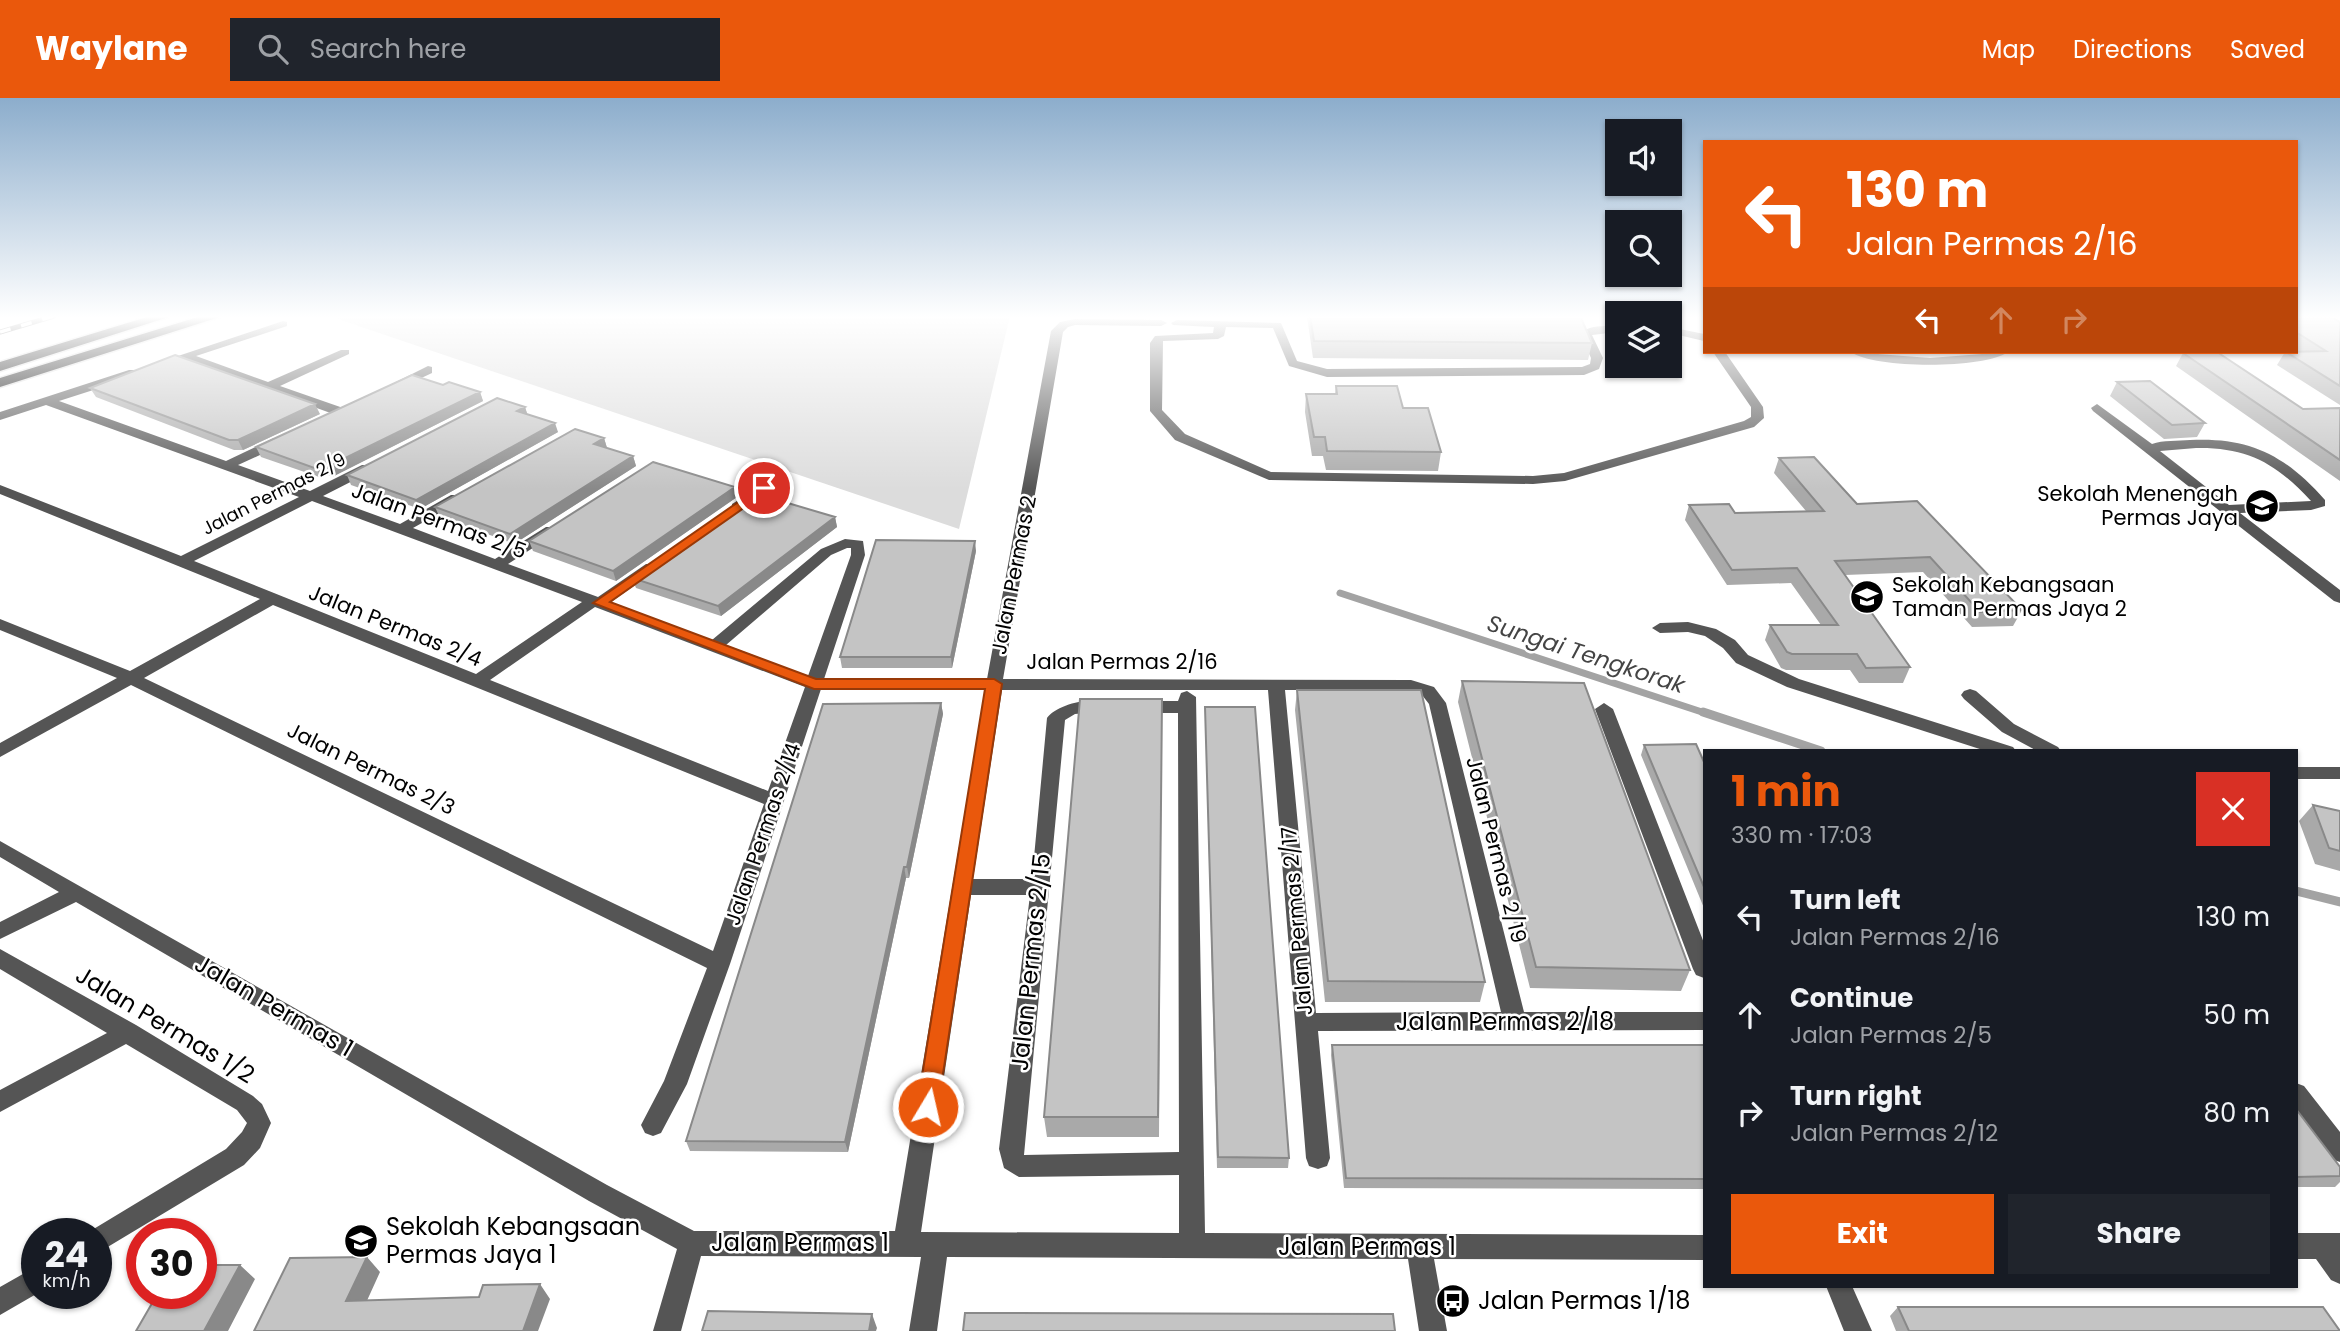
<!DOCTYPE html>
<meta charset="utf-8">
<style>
:root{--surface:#171b24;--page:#20242c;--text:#f1f3f6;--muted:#9ea1a6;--accent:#ea580c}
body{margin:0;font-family:Poppins,sans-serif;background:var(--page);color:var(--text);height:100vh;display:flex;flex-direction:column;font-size:26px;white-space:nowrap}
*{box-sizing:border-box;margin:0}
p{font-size:23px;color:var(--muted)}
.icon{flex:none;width:38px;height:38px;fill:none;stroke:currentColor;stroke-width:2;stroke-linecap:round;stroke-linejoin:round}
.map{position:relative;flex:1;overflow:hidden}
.panel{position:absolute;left:1703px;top:651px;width:595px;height:539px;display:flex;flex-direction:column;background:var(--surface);border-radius:0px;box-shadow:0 2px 5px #0004}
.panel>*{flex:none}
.top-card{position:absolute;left:1703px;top:42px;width:595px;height:214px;border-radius:0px;box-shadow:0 2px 5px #0004;background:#ea580c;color:#fff;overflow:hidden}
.tools{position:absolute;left:1605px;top:21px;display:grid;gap:14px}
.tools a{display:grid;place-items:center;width:77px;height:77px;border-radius:0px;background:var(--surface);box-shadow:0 2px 5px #0004;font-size:35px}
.speed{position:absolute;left:21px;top:1120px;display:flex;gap:14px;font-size:35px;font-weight:700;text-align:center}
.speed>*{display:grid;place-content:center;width:91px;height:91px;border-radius:50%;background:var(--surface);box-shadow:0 2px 5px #0004;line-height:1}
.speed small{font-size:18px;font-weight:400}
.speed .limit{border:10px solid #d22;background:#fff;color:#111}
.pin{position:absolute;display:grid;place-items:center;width:60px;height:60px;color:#fff;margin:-30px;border:4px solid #fff;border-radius:50%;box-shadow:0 2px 7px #0007}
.me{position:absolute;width:77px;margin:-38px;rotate:9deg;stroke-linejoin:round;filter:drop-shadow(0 0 5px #0008)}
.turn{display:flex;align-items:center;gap:24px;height:147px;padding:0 28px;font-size:32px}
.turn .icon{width:91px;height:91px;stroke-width:2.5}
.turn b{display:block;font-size:49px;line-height:60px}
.lanes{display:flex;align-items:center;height:66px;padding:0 28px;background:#0003;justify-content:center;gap:35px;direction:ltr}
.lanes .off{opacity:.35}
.round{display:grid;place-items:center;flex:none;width:74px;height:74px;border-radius:0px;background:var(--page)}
.overview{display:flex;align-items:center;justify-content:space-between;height:119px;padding:0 28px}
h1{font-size:42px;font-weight:700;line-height:52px;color:var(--accent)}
.primary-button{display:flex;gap:14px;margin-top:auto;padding:14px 28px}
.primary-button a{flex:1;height:80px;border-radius:0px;background:var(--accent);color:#fff;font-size:28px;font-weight:700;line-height:80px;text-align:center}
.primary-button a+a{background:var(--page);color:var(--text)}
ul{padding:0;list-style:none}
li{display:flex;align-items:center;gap:21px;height:98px;padding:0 28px}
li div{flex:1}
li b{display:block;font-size:26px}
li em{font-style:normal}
header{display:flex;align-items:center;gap:42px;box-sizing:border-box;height:98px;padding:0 35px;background:var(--accent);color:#fff}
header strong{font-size:33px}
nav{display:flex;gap:38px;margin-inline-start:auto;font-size:24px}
.search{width:490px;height:63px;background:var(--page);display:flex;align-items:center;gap:18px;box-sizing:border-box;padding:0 24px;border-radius:0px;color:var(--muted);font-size:26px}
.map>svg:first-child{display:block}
.green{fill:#dcdcdc}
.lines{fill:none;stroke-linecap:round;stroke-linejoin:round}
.stream-far1{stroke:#a3a3a3;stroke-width:7}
.stream{stroke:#a3a3a3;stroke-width:9}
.highway-casing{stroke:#dbdbdb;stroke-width:3}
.minor{fill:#555;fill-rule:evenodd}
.highway{fill:#000;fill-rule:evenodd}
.rail-casing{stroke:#000;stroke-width:5}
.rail{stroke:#fff;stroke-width:3.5;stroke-dasharray:11;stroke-linecap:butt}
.wall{fill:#a9a9a9}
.shaded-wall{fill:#898989}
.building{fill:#c4c4c4;stroke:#898989;stroke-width:2}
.route{fill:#ea580c;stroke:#983908;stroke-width:2}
.labels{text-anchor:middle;stroke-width:5;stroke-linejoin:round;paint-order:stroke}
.far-street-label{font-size:18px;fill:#000;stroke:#fff}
.poi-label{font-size:21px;fill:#000;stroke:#fff;text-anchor:end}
.street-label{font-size:21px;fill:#000;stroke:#fff}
.water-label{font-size:23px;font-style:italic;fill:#444;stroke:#fff}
.near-street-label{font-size:24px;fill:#000;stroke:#fff}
.near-poi-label{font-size:24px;fill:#000;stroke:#fff;text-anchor:start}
</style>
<header>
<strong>Waylane</strong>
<div class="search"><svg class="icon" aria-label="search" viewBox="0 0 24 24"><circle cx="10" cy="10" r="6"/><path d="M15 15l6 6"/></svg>Search here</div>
<nav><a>Map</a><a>Directions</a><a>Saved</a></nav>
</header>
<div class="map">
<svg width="2340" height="1233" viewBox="0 0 2340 1233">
<rect width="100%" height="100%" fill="#fff"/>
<path class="green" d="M329 218H1010L959 431Z"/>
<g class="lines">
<path class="stream-far1" d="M1340 495 1708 616"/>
<path class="stream" d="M1703 614 1821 653
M2296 793 2340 804"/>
<g class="highway-casing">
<path id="highway" d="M150 218H172L0 273V264Z
M201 218H223L0 289V280Z"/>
</g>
<path class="minor" d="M1075 221 1161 222 1167 225 1161 228 1075 227 1068 229 1063 234 1003 581 1411 582 1434 589 1446 605 1524 914H1704V932L1318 933 1330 1060 1327 1068 1318 1071 1309 1068 1306 1060 1268 592H1002L973 781H1032L1047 620C1057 606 1099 595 1111 609L1108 613 1075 616 1065 622 1024 1057 1179 1054 1178 615H1140L1131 609 1140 603H1178L1181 595 1187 593 1196 599 1205 1135 1704 1137V1162L1434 1161 1447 1233H1419L1408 1161 947 1159 937 1233H909L921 1159 701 1158 681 1233H653L677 1151 589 1103 76 804 0 841V824L59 794 0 759V743L607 1087 694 1133H895L985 592 821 591 730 866 687 986 661 1035 653 1038 645 1035 641 1027 664 983 707 870 131 587 0 659V645L117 580 0 532V521L130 573 260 501 0 396V387L181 458 299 399 46 307 0 322V314L129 272H137V278L59 303 226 363 274 340H284V346L238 367 310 393 362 367H372V373L323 398 400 426 451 397H461V403L413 430 495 461 546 429H556L558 432 556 435 508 466 598 499 646 466H656L659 469 656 472 611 504 712 542 821 451 845 441 863 443 865 457 824 581H987L1051 233 1060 224ZM312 403 582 504 476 576 194 463ZM847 450H851V457L808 578 726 547 831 457ZM273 507 764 706 713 853 144 580ZM595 509 805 589 768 693 490 582ZM1285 592H1409L1422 597 1429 606 1501 914 1316 915ZM971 797H1030L999 1051 1004 1070 1019 1079 1179 1077V1135L921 1134Z
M1177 222 1281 225 1297 263 1327 271 1582 269 1590 266 1591 260 1580 235C1590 227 1604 228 1617 228V234L1592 237 1603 260 1599 271 1584 277 1327 279 1289 268 1273 230 1226 229 1224 238 1218 241 1163 243 1162 312 1185 336 1271 374 1533 378 1564 375 1744 323 1751 319V309L1713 254H1725L1763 309 1764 320 1754 329 1565 383 1533 386 1269 382 1175 342 1150 313V245L1155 238 1213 235 1214 229 1173 227 1171 225Z
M283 223 287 224V228L196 258 268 284 341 252H349V256L280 288 346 311V317H336L185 262 160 270 154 266Z
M1670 229 1704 236V243L1670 235Z
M1851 254 1930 260 2008 254C1985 271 1874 271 1851 254Z
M428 268 432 269V275L400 290 390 287Z
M2097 306 2152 346C2163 342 2178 343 2190 342 2250 339 2285 357 2325 402V408L2311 412 2240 415 2340 492V505L2334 503 2093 313 2091 310ZM2196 350C2248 349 2277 366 2311 403L2229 407 2160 353Z
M764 386 769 387V393L742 412H732V406Z
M1688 524 1716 531 1735 542 1748 557 1799 581 2013 649 2016 653H1986L1787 589 1736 565 1723 550 1705 538 1688 534 1660 535 1652 530 1660 525Z
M1970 591 1976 593 2014 626 2058 649 2061 653H2037L2002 634 1964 601 1961 597 1964 593Z
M1604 605 1613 611 1704 845V880L1696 877 1693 871 1595 611Z
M2296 669H2340V681H2296Z
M0 851 136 927 253 998 262 1006 271 1025 260 1050 244 1067 96 1156V1136L87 1135 226 1051 242 1034 247 1025 237 1012 126 946 0 1014V992L107 935 0 871Z
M2296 985 2304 988 2340 1034V1064L2331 1061 2296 1013Z
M2296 1135H2340V1186L2331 1182 2316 1161H2296Z
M37 1168 38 1195 0 1217V1189Z
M1826 1188H1852L1872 1233H1844Z"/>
<use href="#highway" class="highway"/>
<g class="rail-casing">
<path id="rail" d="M0 234 54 218"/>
</g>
<use href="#rail" class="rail"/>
</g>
<path class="wall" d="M1307 218H1583L1582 221 1592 245 1588 262 1313 260Z
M2296 219 2340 224V307L2277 267 2285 254 2297 253 2296 252Z
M2183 255 2303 311 2340 310V383L2176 268Z
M2117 284 2205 325 2197 339 2164 341 2110 298Z
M443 287 480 294 483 303 332 379 328 377 322 380 261 359 256 349Z
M1336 288 1403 310 1441 354 1438 373 1326 372 1323 358H1312L1305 314 1306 296H1335Z
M90 290 320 316 243 352H234L96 299Z
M525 309 527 316 558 334 420 411 351 387 347 377Z
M604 340 607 350 633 358 636 368 514 446 439 418 435 409Z
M1779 360 1857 406 2022 512 2013 528 1972 529 1923 474 1845 477 1910 569 1903 585H1859L1850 572H1786L1781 570 1765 542 1770 527H1821L1791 485 1727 487 1685 422 1689 407 1735 415 1806 413 1774 375Z
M735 389 737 399 616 483 533 453 529 443Z
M835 419 837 429 721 518 636 490 632 480Z
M976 453 952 570H842L840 559Z
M1462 583 1690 872 1681 893 1530 890 1458 604Z
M1297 592 1485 884 1480 904H1325L1295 612Z
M1162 601 1159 1039H1047L1044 1019Z
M941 605 943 616 909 780H906L848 1054 690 1053 686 1043Z
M1205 609 1289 1060 1288 1070H1217Z
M1644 647 1704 664V810L1641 657Z
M2313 707 2340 713V773L2315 766 2299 723Z
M1332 947H1704V1091L1344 1090 1331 957Z
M2296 1011 2340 1069V1084L2335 1089H2296Z
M1898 1209 2340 1233H1896L1890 1218Z"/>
<path class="shaded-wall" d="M480 294 483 303 332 379 327 369Z
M315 306 320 316 243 352 238 342Z
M525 309 528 318 517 313Z
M555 325 558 334 420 411 416 402Z
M604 340 607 350 594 346Z
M633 358 636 368 514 446 510 436Z
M323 368 328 377 322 380 317 371Z
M735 389 737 399 616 483 613 473Z
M835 419 837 429 721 518 718 508Z
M975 443 976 453 952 570 951 559Z
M941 605 943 616 909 780 907 769Z
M904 769 906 780 848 1054 845 1044Z
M367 1159 380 1174 360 1218 346 1203Z
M240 1167 255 1181 228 1233H204Z
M540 1186 550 1201 538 1233H523Z
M872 1216 877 1230 876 1233H869Z"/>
<path class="building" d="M1310 218H1582L1581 220 1592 245 1314 243Z
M2296 219H2331L2340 224V288L2286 254 2326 253 2296 234Z
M2217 254 2303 311 2340 310V362L2183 255Z
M175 257 315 306 238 342H229L90 290Z
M412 277 443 287 449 284 480 294 327 369 323 368 317 371 256 349Z
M2150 283 2205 325 2172 327 2117 284Z
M1336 288H1397L1403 310H1428L1441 354 1327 353 1325 339H1314L1306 296H1337Z
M497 300 525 309 517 313 555 325 416 402 347 377Z
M575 331 604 340 594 346 633 358 510 436 435 409Z
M1814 359 1857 406 1917 403 2022 512 1980 514 1930 459 1835 463 1910 569 1866 570 1857 556H1792L1787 554 1770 527H1838L1797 470 1732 472 1689 407 1729 406 1735 415 1824 413 1779 360Z
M653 364 735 389 613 473 529 443Z
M754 395 835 419 718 508 632 480Z
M876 442 975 443 951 559H840Z
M1462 583 1584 585 1690 872 1536 869Z
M1297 592H1421L1485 884 1328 883Z
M1080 601H1162L1158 1019H1044Z
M941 605 907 769H904L845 1044 686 1043 823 606Z
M1205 609H1255L1289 1060 1218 1059Z
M1696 646 1704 664V789L1644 647Z
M2313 707 2340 713V753L2329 750Z
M1332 947H1704V1081L1346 1080Z
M2296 1011 2340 1069V1078L2296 1079Z
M367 1159 346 1203 479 1199 483 1187 540 1186 523 1233H254L290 1160Z
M201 1167H240L204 1233H136L158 1195H201Z
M1898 1209H2323L2340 1233H1909Z
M708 1213 872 1216 869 1233H702Z
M965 1215 1393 1216 1395 1233H963Z"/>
<linearGradient id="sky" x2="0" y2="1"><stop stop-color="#8cadcc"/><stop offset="0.56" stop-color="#fff"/><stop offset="1" stop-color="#fff" stop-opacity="0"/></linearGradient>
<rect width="2340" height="391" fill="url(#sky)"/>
<path class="route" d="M764 386 768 388V393L610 504 816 581H994L1002 586 938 1009 935 1016 928 1019 920 1016 917 1009 985 591H814L593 505Z"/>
<defs>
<g id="school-disc" transform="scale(1.75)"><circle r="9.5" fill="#000" stroke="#fff"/><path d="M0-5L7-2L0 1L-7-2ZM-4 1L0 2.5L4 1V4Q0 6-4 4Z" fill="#fff"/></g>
<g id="bus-disc" transform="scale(1.75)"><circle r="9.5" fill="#000" stroke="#fff"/><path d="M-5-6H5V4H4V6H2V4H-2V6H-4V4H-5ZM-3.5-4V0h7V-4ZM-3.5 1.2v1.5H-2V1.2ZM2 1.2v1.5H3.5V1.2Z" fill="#fff"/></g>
</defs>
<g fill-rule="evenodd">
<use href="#school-disc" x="2262" y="408"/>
<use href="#school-disc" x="1867" y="499"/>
<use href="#school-disc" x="361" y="1143"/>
<use href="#bus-disc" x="1453" y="1203"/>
</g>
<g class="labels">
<g class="far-street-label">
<text transform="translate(274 396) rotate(-27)" y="6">Jalan Permas 2/9</text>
</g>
<g class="poi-label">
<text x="2238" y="403">Sekolah Menengah<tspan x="2238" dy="24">Permas Jaya</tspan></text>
<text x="1892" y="494" text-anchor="start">Sekolah Kebangsaan<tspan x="1892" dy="24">Taman Permas Jaya 2</tspan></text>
</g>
<g class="street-label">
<text transform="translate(439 423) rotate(20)" y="7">Jalan Permas 2/5</text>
<text transform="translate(1014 477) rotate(-79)" y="7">Jalan Permas 2</text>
<text transform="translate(395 528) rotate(22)" y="7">Jalan Permas 2/4</text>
<text x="1122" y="571">Jalan Permas 2/16</text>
<text transform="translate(371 671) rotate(26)" y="7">Jalan Permas 2/3</text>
<text transform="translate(763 736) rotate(-71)" y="7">Jalan Permas 2/14</text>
<text transform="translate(1496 752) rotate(76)" y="7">Jalan Permas 2/19</text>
<text transform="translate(1297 823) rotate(-95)" y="7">Jalan Permas 2/17</text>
</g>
<g class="water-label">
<text transform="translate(1586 556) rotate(18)" y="8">Sungai Tengkorak</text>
</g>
<g class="near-street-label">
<text transform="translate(1031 864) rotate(-84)" y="8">Jalan Permas 2/15</text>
<text transform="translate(274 908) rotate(30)" y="8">Jalan Permas 1</text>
<text x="1505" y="932">Jalan Permas 2/18</text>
<text transform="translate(165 927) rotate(31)" y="8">Jalan Permas 1/2</text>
<text x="800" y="1153">Jalan Permas 1</text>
<text x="1367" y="1157">Jalan Permas 1</text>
</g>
<g class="near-poi-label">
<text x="386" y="1137">Sekolah Kebangsaan<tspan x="386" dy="28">Permas Jaya 1</tspan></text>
<text x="1478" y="1211">Jalan Permas 1/18</text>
</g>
</g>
</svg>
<div class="tools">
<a><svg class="icon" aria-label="sound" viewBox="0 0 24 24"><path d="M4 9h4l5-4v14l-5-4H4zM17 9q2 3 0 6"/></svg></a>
<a><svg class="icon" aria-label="search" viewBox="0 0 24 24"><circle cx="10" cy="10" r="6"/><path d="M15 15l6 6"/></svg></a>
<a><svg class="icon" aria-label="layers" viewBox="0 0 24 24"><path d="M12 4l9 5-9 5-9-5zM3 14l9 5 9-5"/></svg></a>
</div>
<div class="speed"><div>24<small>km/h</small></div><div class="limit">30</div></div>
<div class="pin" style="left:764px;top:390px;background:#d93025"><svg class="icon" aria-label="arrive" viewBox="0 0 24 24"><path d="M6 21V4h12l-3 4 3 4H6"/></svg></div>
<svg class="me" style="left:928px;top:1009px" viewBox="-20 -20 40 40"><circle r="17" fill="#ea580c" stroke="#fff" stroke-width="3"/><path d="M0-11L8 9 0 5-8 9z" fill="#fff"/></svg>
<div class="top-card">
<div class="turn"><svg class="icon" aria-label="left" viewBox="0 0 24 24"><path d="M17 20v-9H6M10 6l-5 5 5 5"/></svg><div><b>130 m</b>Jalan Permas 2/16</div></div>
<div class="lanes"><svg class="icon" aria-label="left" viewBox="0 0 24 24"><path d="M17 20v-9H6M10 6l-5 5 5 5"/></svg><svg class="icon off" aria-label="ahead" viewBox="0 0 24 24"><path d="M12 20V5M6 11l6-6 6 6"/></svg><svg class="icon off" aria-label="right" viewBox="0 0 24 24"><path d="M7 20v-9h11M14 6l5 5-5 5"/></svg></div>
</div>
<section class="panel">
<div class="overview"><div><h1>1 min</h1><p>330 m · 17:03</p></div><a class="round" style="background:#d93025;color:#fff"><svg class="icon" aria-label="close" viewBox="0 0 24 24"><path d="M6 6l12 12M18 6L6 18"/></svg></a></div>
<ul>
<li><svg class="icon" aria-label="left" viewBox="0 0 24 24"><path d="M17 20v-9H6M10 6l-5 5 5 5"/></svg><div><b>Turn left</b><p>Jalan Permas 2/16</p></div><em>130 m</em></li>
<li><svg class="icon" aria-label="ahead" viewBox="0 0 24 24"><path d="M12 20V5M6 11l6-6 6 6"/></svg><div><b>Continue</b><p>Jalan Permas 2/5</p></div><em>50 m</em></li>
<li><svg class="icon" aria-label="right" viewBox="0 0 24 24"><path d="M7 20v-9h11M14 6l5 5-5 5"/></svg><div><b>Turn right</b><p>Jalan Permas 2/12</p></div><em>80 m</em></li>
</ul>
<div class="primary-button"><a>Exit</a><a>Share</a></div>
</section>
</div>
